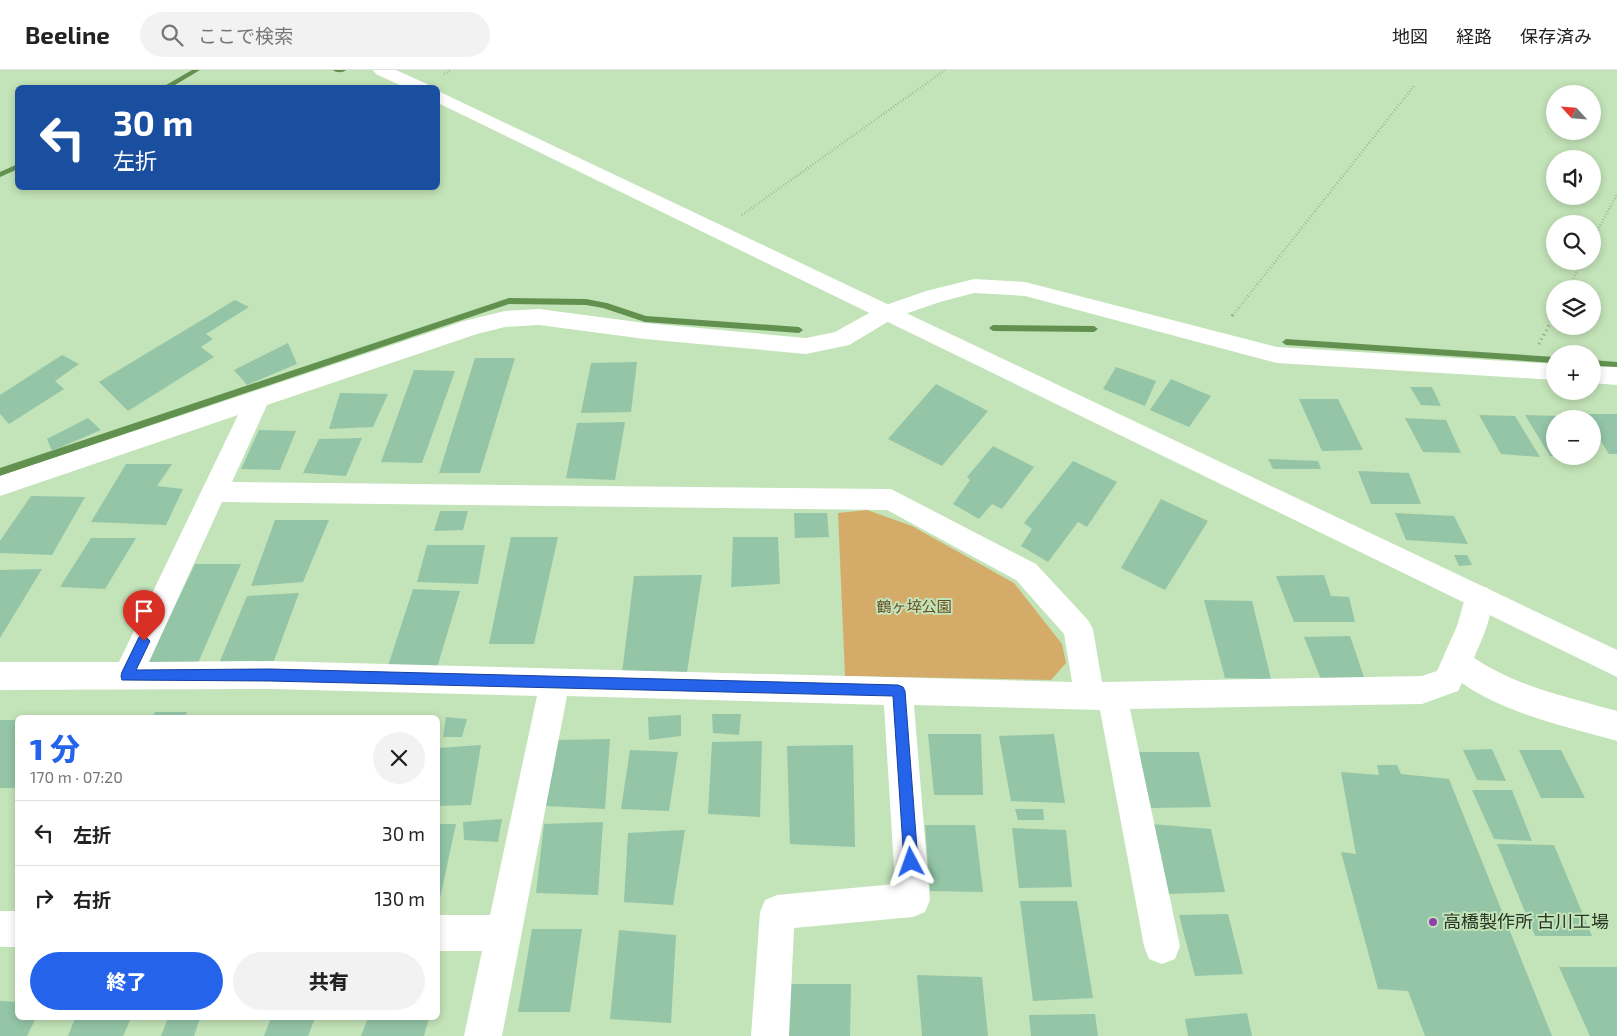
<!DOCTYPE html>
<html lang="ja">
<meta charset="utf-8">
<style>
:root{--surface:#fff;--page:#f2f2f2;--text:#222;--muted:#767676;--line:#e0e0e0;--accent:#2563eb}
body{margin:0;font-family:"Exo 2","Noto Sans JP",sans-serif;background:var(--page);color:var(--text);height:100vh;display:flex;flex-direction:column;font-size:19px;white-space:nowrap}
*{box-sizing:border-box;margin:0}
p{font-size:16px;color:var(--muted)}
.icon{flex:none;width:28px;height:28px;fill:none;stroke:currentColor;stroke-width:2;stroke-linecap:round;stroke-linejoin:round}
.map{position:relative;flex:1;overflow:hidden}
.panel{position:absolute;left:15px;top:645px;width:425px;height:305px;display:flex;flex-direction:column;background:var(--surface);border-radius:8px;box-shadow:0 2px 8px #0003}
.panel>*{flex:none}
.top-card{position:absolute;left:15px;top:15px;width:425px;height:105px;border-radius:8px;box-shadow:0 2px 8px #0003;background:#1a4fa0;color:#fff;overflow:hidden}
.needle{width:32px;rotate:296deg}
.controls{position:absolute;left:1546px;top:15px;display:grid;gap:10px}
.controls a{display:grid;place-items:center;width:55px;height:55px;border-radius:50%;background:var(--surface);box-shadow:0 2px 8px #0003;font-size:25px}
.pin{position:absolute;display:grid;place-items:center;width:42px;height:42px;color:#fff;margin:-51px -21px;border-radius:50% 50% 50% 0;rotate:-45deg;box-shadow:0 0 5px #0007}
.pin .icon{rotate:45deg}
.me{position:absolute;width:55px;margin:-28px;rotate:356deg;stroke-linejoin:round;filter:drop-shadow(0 0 4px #0008)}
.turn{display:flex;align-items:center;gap:18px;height:105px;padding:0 15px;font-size:22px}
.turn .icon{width:65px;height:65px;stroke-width:2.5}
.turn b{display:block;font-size:35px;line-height:42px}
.round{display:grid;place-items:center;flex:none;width:52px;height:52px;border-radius:26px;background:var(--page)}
.summary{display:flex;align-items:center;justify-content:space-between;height:85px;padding:0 15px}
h1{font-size:30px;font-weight:800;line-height:38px;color:var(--accent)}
.cta{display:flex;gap:10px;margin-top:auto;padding:10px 15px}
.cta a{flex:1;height:58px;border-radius:30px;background:var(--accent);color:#fff;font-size:20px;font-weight:800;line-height:58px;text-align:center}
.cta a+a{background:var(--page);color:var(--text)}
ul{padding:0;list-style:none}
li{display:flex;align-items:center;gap:15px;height:65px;padding:0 15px;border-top:1px solid var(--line)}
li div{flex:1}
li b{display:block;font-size:19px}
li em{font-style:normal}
header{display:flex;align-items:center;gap:30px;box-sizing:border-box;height:70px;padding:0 25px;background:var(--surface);border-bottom:1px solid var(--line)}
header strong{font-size:24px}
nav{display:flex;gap:28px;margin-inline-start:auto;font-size:18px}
.search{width:350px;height:45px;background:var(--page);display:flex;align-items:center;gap:12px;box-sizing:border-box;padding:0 18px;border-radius:28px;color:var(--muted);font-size:19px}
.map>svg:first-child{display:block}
.green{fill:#d5ab69}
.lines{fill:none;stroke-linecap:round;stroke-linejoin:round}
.stream{fill:#62914f;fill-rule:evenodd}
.building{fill:#94c5a7}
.path-far1{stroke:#839b7a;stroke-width:2.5;stroke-dasharray:0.5 2.5;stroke-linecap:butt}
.path{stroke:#839b7a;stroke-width:3;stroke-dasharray:1 4;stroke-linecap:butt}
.minor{fill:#fff;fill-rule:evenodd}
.tertiary{fill:#fff;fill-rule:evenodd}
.route{fill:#2563eb;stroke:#184099}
.poi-dot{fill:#923eac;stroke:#c3e3b8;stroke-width:2}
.labels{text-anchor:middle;stroke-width:4;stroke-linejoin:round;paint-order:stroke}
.park-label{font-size:15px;fill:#664d25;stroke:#c3e3b8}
.near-poi-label{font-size:18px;fill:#293524;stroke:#c3e3b8;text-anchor:start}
</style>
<header>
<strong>Beeline</strong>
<div class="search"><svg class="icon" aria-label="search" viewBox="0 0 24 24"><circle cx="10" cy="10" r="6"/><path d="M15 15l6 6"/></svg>ここで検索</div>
<nav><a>地図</a><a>経路</a><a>保存済み</a></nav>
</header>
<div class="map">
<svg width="1617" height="966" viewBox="0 0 1617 966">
<rect width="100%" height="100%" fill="#c3e3b8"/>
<path class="green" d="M867 440 912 456 1014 513 1062 574 1066 593 1051 610 845 606 838 443Z"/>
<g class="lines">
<path class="stream" d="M192 0H200L170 18H161Z
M333 0H346C343 3 336 3 333 0Z
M18 94V99L0 107V102Z
M509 228 586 229 607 233 646 246 799 257 803 260 799 263 645 252 603 238 586 235 509 234 0 406V398Z
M993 255 1094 256 1098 259 1094 262 993 261 989 258Z
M1286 269 1555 287V293L1286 275 1282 272Z
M1592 290 1617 292V298L1592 296Z"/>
</g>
<path class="building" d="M235 230 249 237 206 264 213 269 201 277 214 287 128 341 99 312Z
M288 273 297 294 247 315 234 300Z
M62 285 79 294 55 311 64 319 9 354 0 344V325Z
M475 288H515L480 403H439Z
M637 292 631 342 581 343 591 293Z
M1116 297 1156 311 1145 336 1103 319Z
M414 300 455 301 422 393 381 392Z
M1171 309 1211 326 1189 357 1150 340Z
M936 314 988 341 942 396 888 369Z
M1410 317H1432L1441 336 1421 335Z
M340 323 388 324 373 357 329 359Z
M1299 329H1338L1363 380 1322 381Z
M1584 344H1617V384H1609L1592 358V349H1587Z
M1479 345 1515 346 1540 387 1501 384Z
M1525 345 1560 346 1562 349H1555V386H1550Z
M88 348 101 360 52 381 47 369Z
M1405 348 1446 350 1461 383 1423 382Z
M625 352 615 410 566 408 577 353Z
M259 360 296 361 280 400 241 399Z
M362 368 346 406 303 403 319 369Z
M993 376 1034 397 1002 439 992 434 979 449 953 434 970 410 967 407Z
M1268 389 1318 391 1321 399H1273Z
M1073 391 1117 412 1087 457 1078 452 1048 492 1021 476 1032 459 1024 453Z
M126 394H172L157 416 183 419 166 455 91 452Z
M1358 401 1409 403 1421 434H1371Z
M31 426 85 427 52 485 0 483V471Z
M1161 429 1208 451 1165 520 1121 498Z
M440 441H468L463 460 434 461Z
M794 443H827L829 467 795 468Z
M1395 443 1454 446 1468 474 1406 470Z
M275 450H329L303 512 251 516Z
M511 467H558L534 574H489Z
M733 467H778L780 514 731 517Z
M91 468H136L105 519 60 517Z
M427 475H485L478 514 417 512Z
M1454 485H1467L1472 495 1459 496Z
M195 494H241L198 593 147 594Z
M42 499 0 568V500Z
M702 505 687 602 622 603 634 506Z
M1324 505 1331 526 1349 527 1355 552H1294L1276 506Z
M413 519 460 521 437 598 388 596Z
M299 523 272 596H218L247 526Z
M1204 530 1252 531 1271 609 1225 608Z
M1350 566 1366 613 1322 612 1304 567Z
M155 642H187L184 648H152Z
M712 644H741L739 665 713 663Z
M681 645V666L649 670 648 647Z
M446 647 467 649 462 667H443Z
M0 650H18L17 718H0Z
M928 664H981L983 725H934Z
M1054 664 1065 733 1011 731 999 666Z
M610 669 605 739 545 736 555 670Z
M762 671 760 747 708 744 712 672Z
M481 675 471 735 438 736V678Z
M853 675 855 777 790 774 787 676Z
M1492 679 1506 711 1477 710 1463 680Z
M630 680 678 682 669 741 621 739Z
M1519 680H1561L1585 728H1541Z
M1137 682H1199L1211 737 1151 738Z
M1377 695H1397L1401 704 1449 709 1552 966H1425L1408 921 1378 919 1341 782 1356 784 1341 702 1379 705Z
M1472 720H1512L1532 771 1494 769Z
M1015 739H1043L1044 750H1018Z
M502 749 498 772 464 770 463 752Z
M603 752 598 825 536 823 544 754Z
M438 754H456L440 828H438Z
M1151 754 1211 759 1225 822 1165 824Z
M925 755H975L983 822 930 821Z
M1012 758 1066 760 1072 817 1019 818Z
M685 760 673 835 624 832 628 763Z
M1497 774 1554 775 1592 866H1535Z
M1020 831H1077L1093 928 1033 931Z
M1228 844 1243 904 1195 906 1179 845Z
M532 859H582L570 942H518Z
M619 860 676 865 671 953 610 949Z
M1559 897H1617V966H1590Z
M917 905 982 907 988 966H922Z
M787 914H851L850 966H788Z
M0 931 18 932V948H36L27 966H0Z
M1247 943 1252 966H1188L1185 949Z
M1095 944 1098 966H1031L1029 945Z
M75 948H131L123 966H68Z
M168 948H200L194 966H161Z
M271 948H315L308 966H264Z
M368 948H429L424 966H361Z"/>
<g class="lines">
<path class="path-far1" d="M444 4 452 0
M742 145 945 0
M1592 171 1617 124
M1568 219 1582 191
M1233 245 1414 16"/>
<path class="path" d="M1232 246 1234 243
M1539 274 1555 244"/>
<path class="minor" d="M974 209 1025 212 1277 277 1555 294V310L1277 293 1025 226 974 223 940 232 896 247 849 275 806 284 645 269 539 255 505 257 477 264 267 335 232 412 891 419 1036 494 1088 550 1093 559 1102 612 1422 606 1437 601 1457 556 1468 518 1478 515 1488 518C1498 539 1482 568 1474 588 1518 617 1567 627 1617 641V671C1565 656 1506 644 1462 613L1458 621 1422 634 1130 639 1180 876 1175 889 1162 894 1149 889 1144 876 1100 640 914 635 930 830 925 842 913 847 794 858 789 966H751L760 842 765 830 777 825 895 814 884 635 567 626 502 966H464L482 881H438V845H490L537 626 271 619 0 620V592H119L238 345 0 426V406L464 251 505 241 539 239 645 253 806 268 835 262 880 237 926 221ZM222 432 887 440 1016 510 1064 564 1072 612 271 591 149 592Z
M1592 296 1617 297V315L1592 313Z
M0 841H18V877H0Z"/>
<path class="tertiary" d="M373 0H396L427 14 430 18H406L376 4Z
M438 21 1617 580V607L438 33Z"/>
</g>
<path class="route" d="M144 565 150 571 136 600 270 599 898 615 903 617 905 621 918 792 916 797 911 799 906 797 904 792 893 626 270 611 122 610 121 606 122 602 139 567Z"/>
<circle class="poi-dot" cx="1433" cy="852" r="5"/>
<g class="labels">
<g class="park-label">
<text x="914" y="542">鶴ヶ埣公園</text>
</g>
<g class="near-poi-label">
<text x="1443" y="858">高橋製作所 古川工場</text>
</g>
</g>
</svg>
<div class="controls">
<a><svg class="needle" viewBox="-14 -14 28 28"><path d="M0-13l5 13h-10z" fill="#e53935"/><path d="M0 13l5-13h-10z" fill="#767676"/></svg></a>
<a><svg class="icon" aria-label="sound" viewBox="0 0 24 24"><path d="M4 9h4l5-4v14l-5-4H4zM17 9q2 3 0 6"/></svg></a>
<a><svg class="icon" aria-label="search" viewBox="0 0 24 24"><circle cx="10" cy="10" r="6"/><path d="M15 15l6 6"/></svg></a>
<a><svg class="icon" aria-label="layers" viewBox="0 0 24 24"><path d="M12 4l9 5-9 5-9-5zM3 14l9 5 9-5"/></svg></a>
<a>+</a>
<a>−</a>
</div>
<div class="pin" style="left:144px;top:571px;background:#d93025"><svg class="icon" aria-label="arrive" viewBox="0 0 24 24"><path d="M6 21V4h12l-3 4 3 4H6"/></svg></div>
<svg class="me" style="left:911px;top:792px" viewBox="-20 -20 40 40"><path d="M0-17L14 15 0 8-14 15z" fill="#2563eb" stroke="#fff" stroke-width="4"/></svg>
<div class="top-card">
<div class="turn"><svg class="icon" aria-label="left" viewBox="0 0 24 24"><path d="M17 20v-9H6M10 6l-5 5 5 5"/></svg><div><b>30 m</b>左折</div></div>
</div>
<section class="panel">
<div class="summary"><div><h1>1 分</h1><p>170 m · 07:20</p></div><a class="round"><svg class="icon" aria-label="close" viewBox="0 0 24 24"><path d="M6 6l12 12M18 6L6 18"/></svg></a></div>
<ul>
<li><svg class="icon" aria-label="left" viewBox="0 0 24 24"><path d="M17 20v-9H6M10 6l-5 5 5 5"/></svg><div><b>左折</b></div><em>30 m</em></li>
<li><svg class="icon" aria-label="right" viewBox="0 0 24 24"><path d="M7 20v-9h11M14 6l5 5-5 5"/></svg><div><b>右折</b></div><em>130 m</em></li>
</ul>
<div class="cta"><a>終了</a><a>共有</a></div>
</section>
</div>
